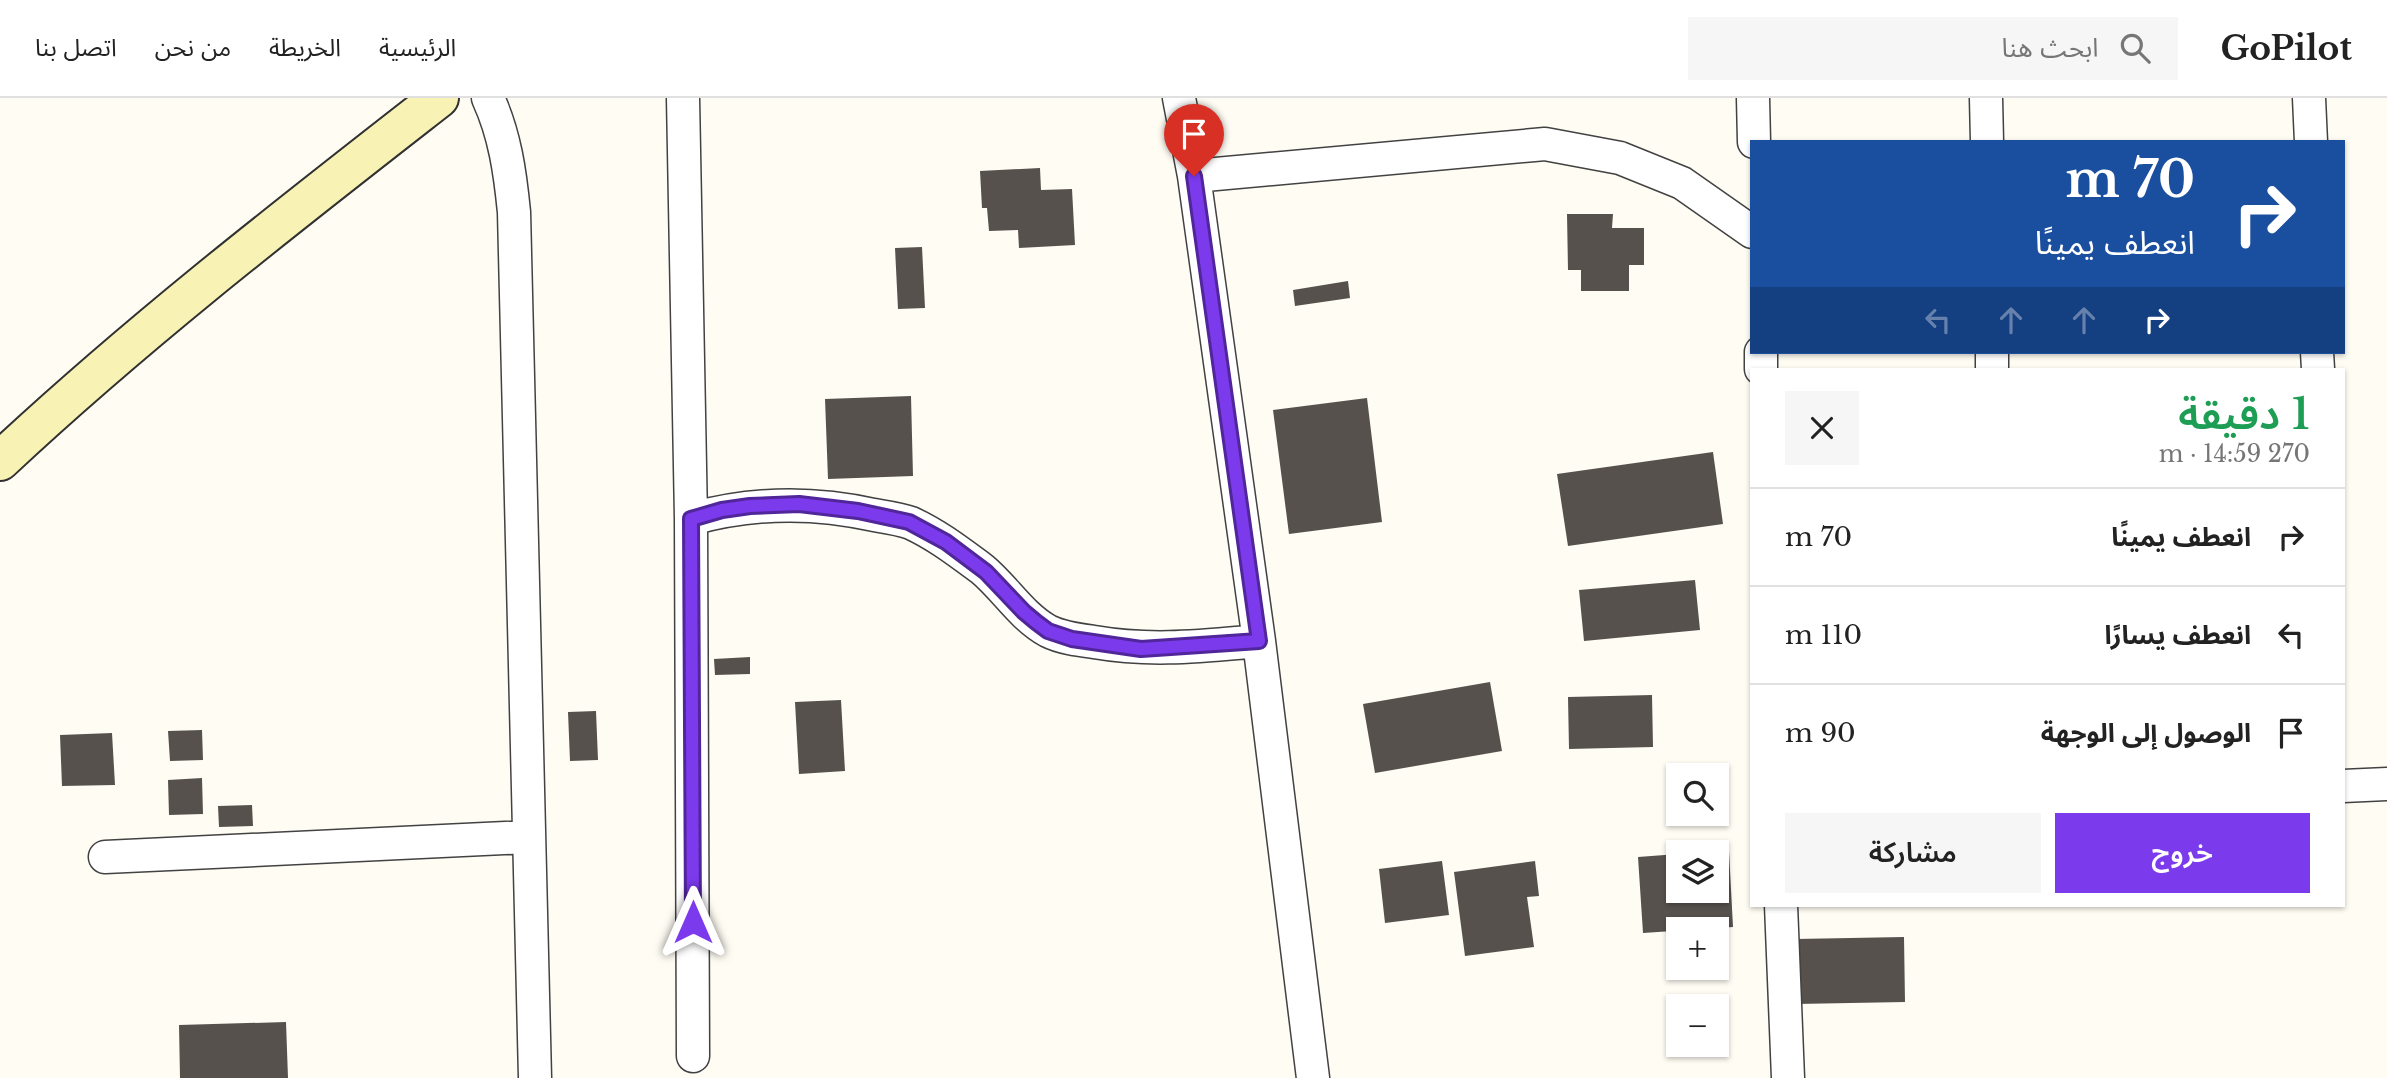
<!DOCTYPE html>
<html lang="ar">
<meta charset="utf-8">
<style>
:root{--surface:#fff;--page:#f6f6f6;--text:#222;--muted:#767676;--line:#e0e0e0;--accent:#7c3aed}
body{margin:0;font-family:"Libre Baskerville","Noto Sans Arabic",serif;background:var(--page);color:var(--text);direction:rtl;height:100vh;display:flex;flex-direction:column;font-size:26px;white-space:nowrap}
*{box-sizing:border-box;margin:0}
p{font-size:23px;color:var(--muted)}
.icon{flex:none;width:38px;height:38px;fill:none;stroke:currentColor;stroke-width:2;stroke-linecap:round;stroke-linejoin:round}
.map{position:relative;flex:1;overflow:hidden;direction:ltr}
.side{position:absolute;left:1750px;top:270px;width:595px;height:539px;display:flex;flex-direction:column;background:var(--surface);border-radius:0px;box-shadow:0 2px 5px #0004;direction:rtl}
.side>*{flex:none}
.guide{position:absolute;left:1750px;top:42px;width:595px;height:214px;border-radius:0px;box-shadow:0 2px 5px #0004;direction:rtl;background:#1a4fa0;color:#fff;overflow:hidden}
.buttons{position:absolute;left:1666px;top:665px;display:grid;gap:14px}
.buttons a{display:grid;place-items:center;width:63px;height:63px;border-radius:0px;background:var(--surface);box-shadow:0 2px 5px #0004;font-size:35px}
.pin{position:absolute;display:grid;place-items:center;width:60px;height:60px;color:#fff;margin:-72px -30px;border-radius:50% 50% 50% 0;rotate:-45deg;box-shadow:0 0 7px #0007}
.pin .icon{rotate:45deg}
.me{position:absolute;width:77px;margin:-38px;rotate:0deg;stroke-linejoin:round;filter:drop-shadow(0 0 5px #0008)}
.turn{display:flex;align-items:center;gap:24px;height:147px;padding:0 35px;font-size:32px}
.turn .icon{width:91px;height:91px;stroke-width:2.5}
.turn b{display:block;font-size:49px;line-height:60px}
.lanes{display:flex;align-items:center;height:66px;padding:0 35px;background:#0003;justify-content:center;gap:35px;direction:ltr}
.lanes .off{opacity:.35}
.round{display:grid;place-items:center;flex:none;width:74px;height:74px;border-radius:0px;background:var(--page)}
.head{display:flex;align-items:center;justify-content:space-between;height:119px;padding:0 35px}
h1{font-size:42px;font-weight:600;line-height:52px;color:#1e9e55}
.button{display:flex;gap:14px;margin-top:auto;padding:14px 35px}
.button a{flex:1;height:80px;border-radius:0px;background:var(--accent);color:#fff;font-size:28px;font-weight:600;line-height:80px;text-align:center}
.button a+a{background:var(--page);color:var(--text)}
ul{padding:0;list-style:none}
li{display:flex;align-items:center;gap:21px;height:98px;padding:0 35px;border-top:2px solid var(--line)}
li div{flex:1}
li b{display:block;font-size:26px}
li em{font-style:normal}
header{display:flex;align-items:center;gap:42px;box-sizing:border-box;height:98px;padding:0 35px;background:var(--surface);border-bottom:2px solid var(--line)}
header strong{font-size:33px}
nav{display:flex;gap:38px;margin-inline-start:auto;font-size:24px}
.search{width:490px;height:63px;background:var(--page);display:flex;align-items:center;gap:18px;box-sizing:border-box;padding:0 24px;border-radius:0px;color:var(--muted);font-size:26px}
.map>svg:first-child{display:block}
.building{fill:#57514d}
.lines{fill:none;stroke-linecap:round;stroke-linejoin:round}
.minor-casing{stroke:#424242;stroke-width:35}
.secondary-casing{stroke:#313131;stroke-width:42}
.minor{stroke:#fff;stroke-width:32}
.secondary{stroke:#f8f3b4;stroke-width:38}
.route-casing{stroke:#51269a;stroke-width:18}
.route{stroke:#7c3aed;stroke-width:12}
</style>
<header>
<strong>GoPilot</strong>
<div class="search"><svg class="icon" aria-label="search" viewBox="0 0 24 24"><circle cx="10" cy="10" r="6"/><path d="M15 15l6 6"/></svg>ابحث هنا</div>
<nav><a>الرئيسية</a><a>الخريطة</a><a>من نحن</a><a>اتصل بنا</a></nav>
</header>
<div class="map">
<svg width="2387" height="980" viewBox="0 0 2387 980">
<rect width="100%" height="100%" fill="#fefcf3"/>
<path class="building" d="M1040 70 1041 92 1072 91 1075 147 1019 150 1018 132 989 133 987 110H982L980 73Z
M1567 116H1613L1612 130H1644V167H1629V193H1581V172H1568Z
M922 149 925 210 898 211 895 150Z
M1348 183 1350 200 1295 208 1293 192Z
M911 298 913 378 828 381 825 301Z
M1367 300 1382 424 1289 436 1273 312Z
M1713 354 1723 426 1568 448 1557 376Z
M1695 482 1700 532 1584 543 1579 492Z
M750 559V576L715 577 714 561Z
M1490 584 1502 653 1375 675 1363 606Z
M1652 597 1653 649 1569 651 1568 599Z
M841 602 845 673 799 676 795 604Z
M596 613 598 662 570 663 568 614Z
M202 632 203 662 170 663 168 633Z
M112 635 115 687 62 688 60 637Z
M202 680 203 716 169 717 168 682Z
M252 707 253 728 219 729 218 708Z
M1729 753 1733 829 1643 835 1638 759 1678 756V793H1717V754Z
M1442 763 1449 817 1385 825 1379 771Z
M1535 763 1539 798 1527 799 1534 849 1465 858 1454 774Z
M1904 839 1905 904 1796 906V841Z
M286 924 288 980H180L179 927Z"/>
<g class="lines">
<g class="minor-casing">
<path id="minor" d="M488 0C505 37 510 74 514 114L535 980
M683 0 691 421 693 958
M1179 0 1194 78 1259 543 1313 980
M1753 0 1754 44
M1986 0 1987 44
M2309 0 2311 44
M1194 78 1545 46 1620 60 1682 85 1752 134
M1761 254V271
M1992 254V271
M2317 254 2318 271
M691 421C752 404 812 403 874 417 886 419 900 421 911 425 937 437 959 454 982 471 1005 490 1021 518 1048 533 1062 540 1079 542 1094 544 1152 554 1201 548 1259 543
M2343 688 2387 686
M105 759 528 739
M1781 807 1788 980"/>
</g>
<g class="secondary-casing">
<path id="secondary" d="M0 363C139 233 289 117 439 0"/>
</g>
<use href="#minor" class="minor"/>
<use href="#secondary" class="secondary"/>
</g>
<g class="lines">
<g class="route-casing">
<path id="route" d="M693 824 691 421 722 412 750 408 799 406 858 413 909 424 946 444 986 474 1024 514 1036 524 1048 533 1072 541 1141 551 1259 543 1194 78"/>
</g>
<use href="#route" class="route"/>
</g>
</svg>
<div class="buttons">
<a><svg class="icon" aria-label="search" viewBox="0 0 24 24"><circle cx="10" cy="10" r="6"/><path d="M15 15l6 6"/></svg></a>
<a><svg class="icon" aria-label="layers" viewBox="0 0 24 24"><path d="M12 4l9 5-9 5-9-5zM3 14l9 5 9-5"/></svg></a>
<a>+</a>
<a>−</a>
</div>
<div class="pin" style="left:1194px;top:78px;background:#d93025"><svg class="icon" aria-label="arrive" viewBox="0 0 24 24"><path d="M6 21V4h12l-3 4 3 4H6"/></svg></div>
<svg class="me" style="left:693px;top:824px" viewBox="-20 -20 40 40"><path d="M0-17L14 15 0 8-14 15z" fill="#7c3aed" stroke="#fff" stroke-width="4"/></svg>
<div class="guide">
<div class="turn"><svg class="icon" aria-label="right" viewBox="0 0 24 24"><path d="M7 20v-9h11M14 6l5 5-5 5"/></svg><div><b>70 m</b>انعطف يمينًا</div></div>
<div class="lanes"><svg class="icon off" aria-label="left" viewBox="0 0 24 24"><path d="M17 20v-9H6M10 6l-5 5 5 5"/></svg><svg class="icon off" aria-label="ahead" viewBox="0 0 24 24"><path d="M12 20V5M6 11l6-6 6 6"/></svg><svg class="icon off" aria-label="ahead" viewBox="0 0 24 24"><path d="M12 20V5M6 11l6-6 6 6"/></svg><svg class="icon" aria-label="right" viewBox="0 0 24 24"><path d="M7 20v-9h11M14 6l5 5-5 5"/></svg></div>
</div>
<section class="side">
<div class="head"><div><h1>1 دقيقة</h1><p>270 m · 14:59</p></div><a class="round"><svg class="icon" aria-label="close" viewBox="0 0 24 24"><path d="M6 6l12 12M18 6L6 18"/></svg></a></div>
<ul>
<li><svg class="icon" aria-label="right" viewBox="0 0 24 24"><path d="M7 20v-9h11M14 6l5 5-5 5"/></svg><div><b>انعطف يمينًا</b></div><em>70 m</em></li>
<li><svg class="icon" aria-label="left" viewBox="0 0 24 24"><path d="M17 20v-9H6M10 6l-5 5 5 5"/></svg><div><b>انعطف يسارًا</b></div><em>110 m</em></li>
<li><svg class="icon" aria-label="arrive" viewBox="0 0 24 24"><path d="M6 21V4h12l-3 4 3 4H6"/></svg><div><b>الوصول إلى الوجهة</b></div><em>90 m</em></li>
</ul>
<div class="button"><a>خروج</a><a>مشاركة</a></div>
</section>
</div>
